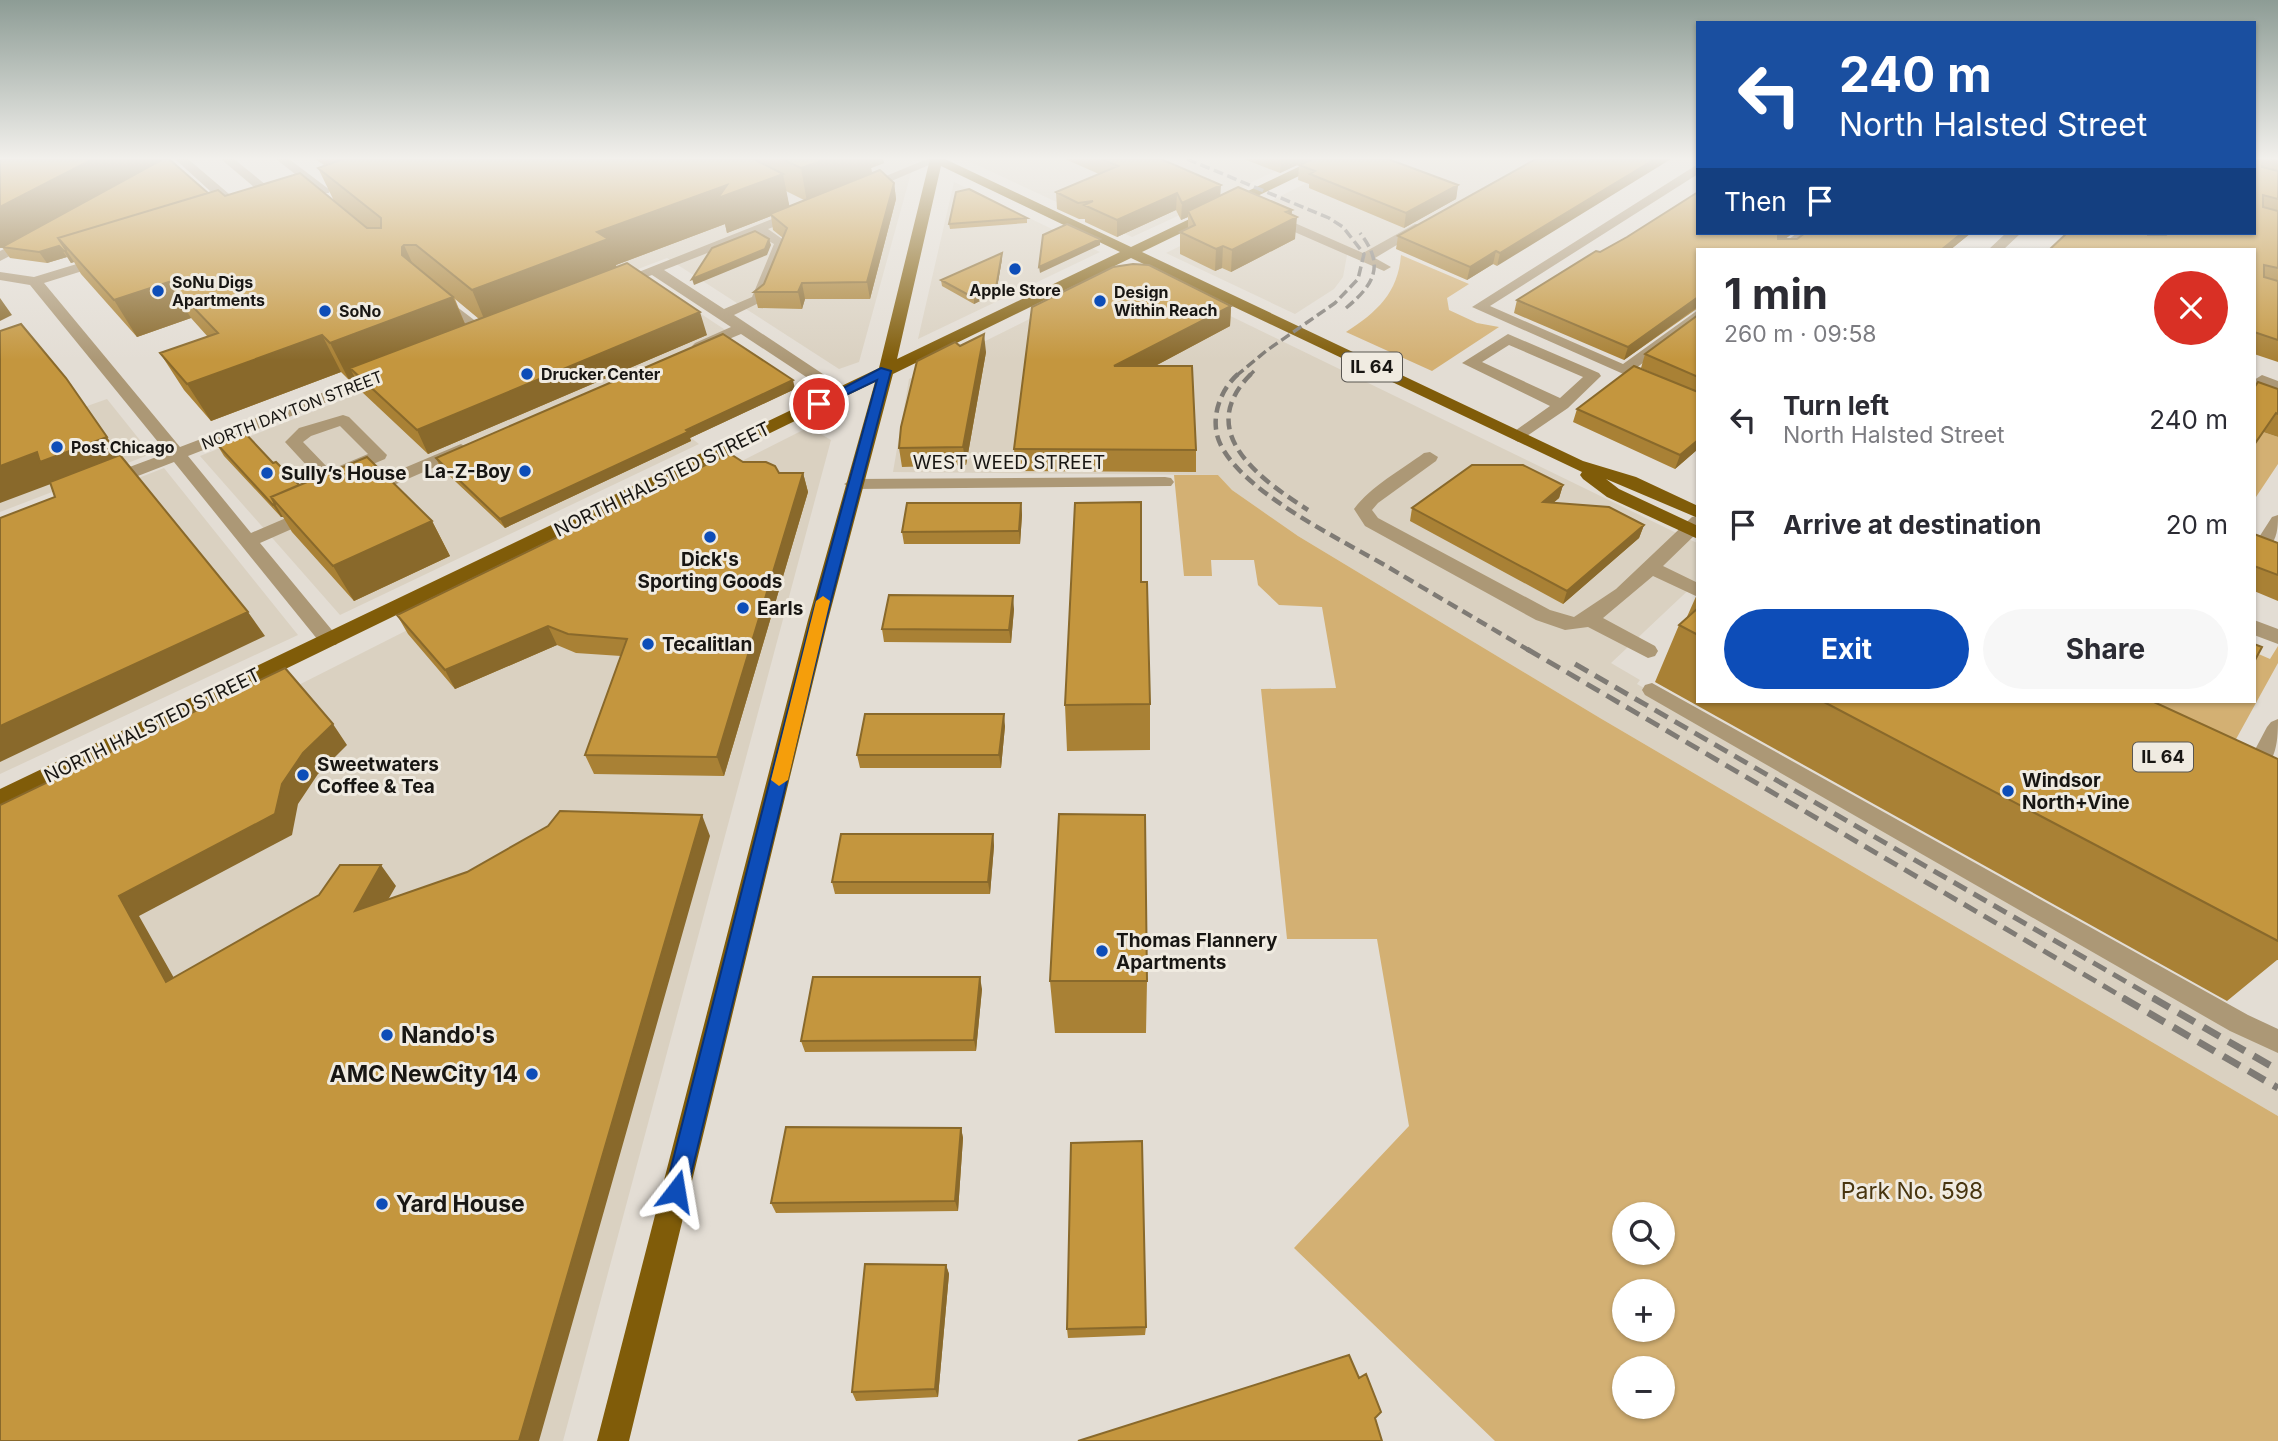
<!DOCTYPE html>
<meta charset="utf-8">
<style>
:root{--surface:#fff;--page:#f7f7f7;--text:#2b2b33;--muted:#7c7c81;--accent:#0d4db8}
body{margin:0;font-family:Inter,sans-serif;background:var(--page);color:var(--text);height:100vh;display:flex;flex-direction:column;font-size:26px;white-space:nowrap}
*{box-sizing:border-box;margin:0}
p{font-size:23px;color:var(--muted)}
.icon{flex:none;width:38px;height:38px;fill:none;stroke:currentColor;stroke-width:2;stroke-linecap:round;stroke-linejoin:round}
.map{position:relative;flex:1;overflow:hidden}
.panel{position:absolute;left:1696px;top:248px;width:560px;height:455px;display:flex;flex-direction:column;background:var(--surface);border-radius:0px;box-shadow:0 2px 5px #0004}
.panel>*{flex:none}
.top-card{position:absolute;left:1696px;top:21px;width:560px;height:214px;border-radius:0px;box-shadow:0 2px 5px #0004;background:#1a4fa0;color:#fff;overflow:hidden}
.tools{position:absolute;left:1612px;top:1202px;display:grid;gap:14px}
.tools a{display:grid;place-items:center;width:63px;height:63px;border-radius:50%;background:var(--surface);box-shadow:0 2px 5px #0004;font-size:35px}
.pin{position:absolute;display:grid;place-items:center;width:60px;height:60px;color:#fff;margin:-30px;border:4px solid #fff;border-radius:50%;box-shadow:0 2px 7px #0007}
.me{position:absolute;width:77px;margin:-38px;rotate:14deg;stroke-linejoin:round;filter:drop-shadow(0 0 5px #0008)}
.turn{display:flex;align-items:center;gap:24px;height:147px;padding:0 28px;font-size:32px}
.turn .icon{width:91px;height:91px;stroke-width:2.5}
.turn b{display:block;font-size:49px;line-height:60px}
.then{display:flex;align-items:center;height:66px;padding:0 28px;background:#0003;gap:14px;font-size:26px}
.round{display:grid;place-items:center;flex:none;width:74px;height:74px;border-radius:37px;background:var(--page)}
.head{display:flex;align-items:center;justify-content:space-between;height:119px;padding:0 28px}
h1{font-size:42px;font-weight:700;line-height:52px}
.button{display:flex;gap:14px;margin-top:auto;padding:14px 28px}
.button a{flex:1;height:80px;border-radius:42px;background:var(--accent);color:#fff;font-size:28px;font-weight:700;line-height:80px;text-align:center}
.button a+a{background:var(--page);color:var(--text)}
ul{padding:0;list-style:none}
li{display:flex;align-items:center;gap:21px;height:105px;padding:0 28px}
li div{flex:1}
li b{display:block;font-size:26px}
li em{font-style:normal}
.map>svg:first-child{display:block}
.built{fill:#dad1c1}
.green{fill:#d3b073;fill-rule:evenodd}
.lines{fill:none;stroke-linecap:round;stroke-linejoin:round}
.minor{fill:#ac9876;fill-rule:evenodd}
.major{fill:#805c09;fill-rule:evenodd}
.rail-far3{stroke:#7f7b75;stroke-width:3.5;stroke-dasharray:10 4.5;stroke-linecap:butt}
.rail-far2{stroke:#7f7b75;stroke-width:4.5;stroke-dasharray:11 6;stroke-linecap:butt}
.rail-far1{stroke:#7f7b75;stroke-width:5;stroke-dasharray:15 8;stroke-linecap:butt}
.rail{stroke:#7f7b75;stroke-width:7;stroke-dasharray:19 10;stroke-linecap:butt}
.wall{fill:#a98135;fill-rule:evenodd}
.shaded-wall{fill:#89692b}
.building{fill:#c4963e;stroke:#89692b;stroke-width:2}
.route{fill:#0d4db8;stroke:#083278;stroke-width:2}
.slow{fill:#f59e0b}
.poi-dot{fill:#0d4db8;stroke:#f0ebe1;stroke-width:2.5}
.labels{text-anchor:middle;stroke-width:6;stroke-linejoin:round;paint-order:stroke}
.far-poi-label{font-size:16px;font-weight:bold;fill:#181613;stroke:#f0ebe1;text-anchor:start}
.far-street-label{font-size:16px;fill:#181613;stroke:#f0ebe1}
.shield{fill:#f0ebe1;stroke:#595651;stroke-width:2}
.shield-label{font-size:18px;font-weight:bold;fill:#181613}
.street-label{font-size:19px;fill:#181613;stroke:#f0ebe1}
.poi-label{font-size:19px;font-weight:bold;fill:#181613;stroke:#f0ebe1;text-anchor:start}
.near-poi-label{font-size:23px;font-weight:bold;fill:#181613;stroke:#f0ebe1;text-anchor:start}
.near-park-label{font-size:23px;fill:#48350f;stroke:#f0ebe1}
</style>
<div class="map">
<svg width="2278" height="1441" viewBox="0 0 2278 1441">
<rect width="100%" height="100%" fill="#e3ddd4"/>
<path class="built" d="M509 159H906L914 162 859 362 839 369 667 258 496 323Z
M964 159H1302L1132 237Z
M1355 159H1543L1364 258 1344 250 1347 255 1343 277 1334 289 1295 314 1166 253Z
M954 182 1100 252 918 339Z
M1132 268 1697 543V582L1611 663 1640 680 1637 684 2256 1037 2278 1031V1116L1600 718 1298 536 1232 490 1218 475 893 472 909 379Z
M648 279 730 333 618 382 699 444 340 615 200 456Z
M107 399 151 454 0 512V437Z
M809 427 831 440 563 1441H0V836Z
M164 468 298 635 0 774V532Z"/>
<path class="green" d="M1401 255 1469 284 1447 298 1449 310 1477 323 1499 327 1432 371 1346 332C1377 312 1398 293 1401 255Z
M2254 429 2278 437V464L2254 500Z
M1174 475H1218L1232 490 1298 536 1600 718 2278 1116V1441H1495L1294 1248 1409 1126 1377 939H1287L1261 689 1336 688 1322 607 1279 605 1258 585 1254 560H1211L1212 576H1184ZM1624 1214H1662V1253H1624ZM1624 1292H1662V1330H1624ZM1662 1368V1407H1624V1368Z
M2278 646V663L2230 750 2126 702H2254V652L2270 659Z"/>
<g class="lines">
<path class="minor" d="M175 159H188L242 205V211H232Z
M221 159H234L287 202 285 205H275Z
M276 159H289L330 190 329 193H319Z
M927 159H943L868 191H858L857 188Z
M1698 164V174L1490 306 1623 364 1698 310V321L1635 369 1698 396V407L1472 307Z
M797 209 804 213 802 216 768 229 788 243 765 300 734 315 847 390 849 393 847 396H835L741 334 705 349H695L692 346 695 343 731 327 652 275 618 287 611 283ZM756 234 774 244 752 297 724 309 664 270Z
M1272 213 1363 253 1415 224H1425L1427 227 1375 258 1391 267 1384 271 1267 220V214Z
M1797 233H1812L1790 250H1775Z
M2006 233H2021L2003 250H1988Z
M32 235 37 236V242L0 261V251Z
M103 256 108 257V263L44 283 180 447 377 372 383 370 391 375 389 378 188 456 251 533 307 509H319L322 513 319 517 260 543 336 635 339 640 336 645H322L174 462 112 486H100L97 482 100 478 167 453 30 285 0 280V272L34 277Z
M440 294 490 332 493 335 490 338H480L435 301 433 298 435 295Z
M1508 334 1599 373 1601 376 1568 408 1518 442 1510 437 1512 433 1550 406 1462 363ZM1509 345 1583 377 1560 398 1482 362Z
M2262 375 2278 381V391L2256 383 2254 380Z
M343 415 349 417 387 455 385 459 333 481H321L285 442 299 428ZM340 426 368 454 330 470 303 442 311 436Z
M461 444 469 449 467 453 371 495 365 496 356 491 359 487Z
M1430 452 1438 457 1436 461 1378 503 1372 510 1378 518 1550 610 1574 617 1616 589 1692 517 1698 516V532L1663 566 1698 583V597L1653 576 1603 618 1655 646 1658 651 1655 656 1648 658 1588 627 1565 630 1536 620 1365 526 1354 509C1371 486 1401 470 1424 453Z
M1165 477 1171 478 1174 482 1171 486 853 489 844 484 853 479Z
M2278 515C2278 530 2277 537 2269 549H2257L2254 545 2272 517Z
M2254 620 2278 629V644L2254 635Z
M1652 683 2248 1015 2278 1029V1053L2230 1031 1645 695 1642 690 1645 685Z
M2278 719C2278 751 2274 756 2259 784L2251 786 2243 784 2240 778 2267 727 2271 722Z"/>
<path class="major" d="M930 159H945L1131 247 1315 159H1330L1328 162 1142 252 1583 461 1636 477 1698 506V518L1606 479 1619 489 1698 526V539L1607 497 1583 479 1580 475 1582 472 1131 258 893 374 828 620 629 1441H597L808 620 875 382 0 808V789L879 368ZM941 166 1120 252 897 359Z"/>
<path class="rail-far3" d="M1187 159 1329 218 1343 227 1364 254 1358 279 1335 303 1266 351 1236 376
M1346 308C1375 284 1385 265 1360 233
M1249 376 1254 371"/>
<path class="rail-far2" d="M1238 374C1220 390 1210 418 1219 441 1239 491 1342 540 1388 567 1435 595 1483 623 1530 651
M1251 374C1193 432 1260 479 1308 510"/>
<path class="rail-far1" d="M1527 649 2126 999
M1575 664 2156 999"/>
<path class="rail" d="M2123 998 2278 1088
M2153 998 2278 1070"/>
</g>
<path class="wall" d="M0 159 225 196 334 201 318 168 324 165 315 159H883L884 163 871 168 872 174 894 183 896 199 870 299H805L802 309 758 308 754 292 764 284 783 238 773 230 771 216 727 233 725 224 616 265V267L707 335 428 454 362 392 355 378 349 380 341 372 211 421 184 390 160 353 208 337 191 318 137 337 81 274 74 262 71 263 67 257 47 263 10 258 2 247ZM786 191 804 200 789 206ZM455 299 479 319 465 324Z
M1065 159H1161L1220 196 1292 210 1291 215 1295 239 1231 272 1222 268 1215 271 1180 254V232L1188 228V217L1181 220 1176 210 1117 237 1085 222V219H1079L1057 209 1056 192 1099 174Z
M1244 159H1310L1280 173Z
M1536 159 1497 266 1493 264 1467 280 1396 249 1398 236Z
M2254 159H2278V362L2254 354V250L2067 233H2154L2151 235H2166Z
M1299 165 1458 185 1456 199 1404 228 1309 188V184L1298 180Z
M1027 218V223L950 229 949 224Z
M1793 233 1785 239H1797L1805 233H1971L1950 250H1698V308L1624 360 1514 313 1517 300 1627 237Z
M1002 259 996 293 974 304 942 286 941 280Z
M1231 306 1230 326 1155 366 1196 450V472L1016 471 1014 449Z
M1698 315V449L1675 469 1573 422 1577 409 1664 378 1641 368 1645 354Z
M960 346 986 352 966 465 902 467 899 448Z
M795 389 690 438 691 441 505 528 440 467 436 458Z
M2278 389V437L2263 432Z
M216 443 273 463 299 485 432 521 450 556 354 601 292 532 283 517H281L224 456Z
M743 462 779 473H803L808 492 724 776 594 774 585 755 621 656 576 653 557 645 455 689 408 634 397 615Z
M1563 485 1559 498 1553 503 1644 525 1639 538 1563 604 1410 521 1412 508Z
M1021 503 1022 515 1020 544H904L902 532Z
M2254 534 2278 543V601L2254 591Z
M1698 592V702H2154L2278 759V960H2277L2227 1001 1655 682 1679 625 1686 619Z
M1014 609 1011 643 884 642 882 629Z
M1150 704V750L1067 751 1065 705Z
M1005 726 1001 768H860L857 755Z
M993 834 994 846 990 894H835L832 882Z
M1050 981H1147L1146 1033H1055Z
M982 989 976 1051 805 1052 801 1041Z
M961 1128 963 1138 958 1211 776 1213 771 1203Z
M946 1265 949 1274 938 1397 856 1401 852 1392Z
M1146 1327 1145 1335 1068 1338 1067 1329Z"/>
<path class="shaded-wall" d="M93 159H165L0 248V207Z
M827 159H883L884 163 871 168 873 177 807 202 801 168Z
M1281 159H1310L1280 173Z
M1655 159H1671L1497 266 1500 253Z
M783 174 790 209 770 214 771 216 727 233 725 224 616 265 619 275 487 326 472 290 597 232 727 185Z
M894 183 896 199 870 299 867 282Z
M1221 185 1220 201 1188 211V217L1181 220 1182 203Z
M1458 185 1456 199 1404 228 1406 213Z
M1177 193 1176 210 1117 237V220Z
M1292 210 1291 220 1297 217 1295 239 1231 272 1232 250Z
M1781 233H1793L1773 248 1778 235Z
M1962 233H1971L1950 250H1941Z
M769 239 771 245 767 255 694 285 692 279Z
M1100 239V245L1040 273 1039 267Z
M404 245 420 280 402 255V247Z
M59 246 67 257 47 263 39 252Z
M1223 246 1222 268 1215 271 1216 249Z
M66 250 74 262 71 263 64 251Z
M1496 251 1493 264 1467 280 1470 267Z
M1002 253V259L996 293 974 304V298Z
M169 282 191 318 137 337 114 300Z
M802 283 805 299 802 309 798 292Z
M453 297 469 333 350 368 355 378 349 380 330 343Z
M1698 297 1696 308 1624 360 1628 347Z
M0 298 12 315 0 321Z
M1231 306 1230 326 1114 388V366Z
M700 312 707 335 428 454 417 430Z
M984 334 986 352 966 465 963 447Z
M322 335 341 372 211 421 187 384Z
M66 378 127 466 56 482 0 503V466L37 452Z
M793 380 795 389 690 438 691 441 505 528 500 519Z
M1698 440V449L1675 469 1680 455Z
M803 473 808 492 724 776 717 757Z
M1563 485 1559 498 1539 515 1543 502Z
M1021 503 1022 515 1020 544 1019 531Z
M275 504 283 517H281L273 505Z
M432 521 450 556 354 601 333 566Z
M1644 525 1639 538 1563 604 1567 591Z
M1013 596 1014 609 1011 643 1009 630Z
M248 612 265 636 0 762V726Z
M548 626 557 645 455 689 445 670Z
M1004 714 1005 726 1001 768 999 755Z
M333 724 347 745 318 774 298 804 292 835 139 916 187 1001 166 982 119 896 303 753Z
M702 815 710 836 539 1441H519Z
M993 834 994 846 990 894 988 882Z
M381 865 396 886 370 931 355 911Z
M980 977 982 989 976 1051 974 1040Z
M961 1128 963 1138 958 1211 955 1201Z
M946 1265 949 1274 938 1397 935 1389Z"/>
<path class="building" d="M0 159H93L0 207Z
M163 159H169L208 193 58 238 66 250 64 251 59 246 39 252 2 247Z
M343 159H754L783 174 718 198 727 185 597 232 608 239 472 290 416 245H404L402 247V255L453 297 330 343 322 335 187 384 160 353 218 333 169 282 114 300 58 238 218 190 225 196 300 173 367 228H381V218L318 168Z
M782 159H827L801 168Z
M1101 159H1161L1221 185 1182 203 1177 193 1117 220 1084 205 1093 201 1078 203 1056 192 1118 166Z
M1313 159H1388L1458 185 1406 213 1310 174 1315 171 1299 165Z
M1536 159H1655L1500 253 1496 251 1470 267 1398 236Z
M2254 159H2263L2262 167 2278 171V199L2263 195V207L2278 211V268L2264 265V277L2278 281V340L2254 332V250H2049L2067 233H2148V235H2166L2168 233H2254Z
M880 170 894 183 867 282 802 283 798 292H754L764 284 787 228 770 214Z
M1238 187 1292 210 1286 212 1297 217 1232 250 1223 246 1216 249 1180 232 1195 225 1188 211Z
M969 189 1027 218 949 224 956 192Z
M1698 192V233H1781L1778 235V239H1797L1805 233H1962L1941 250H1698V297L1628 347 1517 300 1596 251 1600 252 1627 237Z
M1067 224 1100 239 1039 267 1043 235Z
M755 231 769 239 765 249 692 279 712 248Z
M1002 253 996 288 974 298 941 280Z
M627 263 700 312 417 430 350 368Z
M1133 264 1149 265 1231 306 1114 366H1192L1196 450 1014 449 1032 307 1113 267Z
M1698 315V377L1645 354Z
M21 324 66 378 107 437 40 462 37 452 0 466V331Z
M723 334 793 380 686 430 688 432 500 519 436 458Z
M984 334 963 447 899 448 901 427 917 361 955 342 960 346Z
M1634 366 1698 392V440L1680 455 1577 409Z
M2258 382 2278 389V414L2276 413 2254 445V388Z
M244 432 273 463 276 462 299 485 271 497 275 504 273 505 216 443Z
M120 455 248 612 0 726V518L55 497 50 482Z
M726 455H732L743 462H766L775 466 779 473H803L717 757 585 755 627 639 568 634 548 626 445 670 397 615Z
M367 457 432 521 333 566 271 497Z
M1472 465H1523L1563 485 1543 502 1609 507 1644 525 1567 591 1412 508Z
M1141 502V582H1147L1150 704 1065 705 1075 503Z
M907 503H1021L1019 531 902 532Z
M2254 534 2278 543V575L2254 566Z
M889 595 1013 596 1009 630 882 629Z
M1698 608V635L1679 625Z
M2254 644 2262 647 2254 662Z
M285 668 333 724 303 753 282 784 275 814 119 896 166 982 319 895 340 865H381L355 911 467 872 548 826 560 811 702 815 519 1441H0V805Z
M1824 702H2154L2278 759V941Z
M865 714H1004L999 755H857Z
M1059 814 1145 815 1147 981H1050Z
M841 834H993L988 882H832Z
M813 977H980L974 1040 801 1041Z
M786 1127 961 1128 955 1201 771 1203Z
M1142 1141 1146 1327 1067 1329 1071 1143Z
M865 1264 946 1265 935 1389 852 1392Z
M1349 1355 1359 1378 1366 1374 1381 1412 1375 1418 1382 1441H1078Z"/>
<linearGradient id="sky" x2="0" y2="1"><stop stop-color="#8d9c95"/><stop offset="0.44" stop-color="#f2f0ec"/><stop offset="1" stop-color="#f2f0ec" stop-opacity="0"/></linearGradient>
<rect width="2278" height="360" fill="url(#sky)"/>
<path class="route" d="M881 368 891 371 826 620 687 1191 684 1198 676 1201 669 1198 665 1191 811 620 877 380 823 406 813 404Z"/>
<path class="slow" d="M823 596 830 601 788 780 779 786 771 780 816 601Z"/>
<g class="poi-dot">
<circle cx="1015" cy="269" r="7"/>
<circle cx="158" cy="291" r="7"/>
<circle cx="1100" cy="301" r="7"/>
<circle cx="325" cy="311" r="7"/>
<circle cx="527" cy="374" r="7"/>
<circle cx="57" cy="447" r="7"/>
<circle cx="525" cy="471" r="7"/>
<circle cx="267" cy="473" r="7"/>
<circle cx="710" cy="537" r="7"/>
<circle cx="743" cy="608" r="7"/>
<circle cx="648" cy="644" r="7"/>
<circle cx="303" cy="775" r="7"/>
<circle cx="2008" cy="791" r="7"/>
<circle cx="1102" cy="951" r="7"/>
<circle cx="387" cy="1035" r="7"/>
<circle cx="532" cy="1074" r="7"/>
<circle cx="382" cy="1204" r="7"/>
</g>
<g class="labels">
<g class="far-poi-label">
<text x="172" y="288">SoNu Digs<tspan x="172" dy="18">Apartments</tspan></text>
<text x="1015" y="296" text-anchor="middle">Apple Store</text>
<text x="1114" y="298">Design<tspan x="1114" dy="18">Within Reach</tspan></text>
<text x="339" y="317">SoNo</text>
<text x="541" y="380">Drucker Center</text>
<text x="71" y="453">Post Chicago</text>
</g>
<g class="far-street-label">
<text transform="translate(292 410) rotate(-21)" y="6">NORTH DAYTON STREET</text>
</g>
<g class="shield">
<rect x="1342" y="352.5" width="60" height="29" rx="5"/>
<rect x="2133" y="742.5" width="60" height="29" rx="5"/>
</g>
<g class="shield-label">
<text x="1372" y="373">IL 64</text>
<text x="2163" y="763">IL 64</text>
</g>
<g class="street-label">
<text x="1009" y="469">WEST WEED STREET</text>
<text transform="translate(662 479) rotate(-26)" y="7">NORTH HALSTED STREET</text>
<text transform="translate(152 725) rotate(-26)" y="7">NORTH HALSTED STREET</text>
</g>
<g class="poi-label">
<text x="511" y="478" text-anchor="end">La-Z-Boy</text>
<text x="281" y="480">Sully’s House</text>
<text x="710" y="566" text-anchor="middle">Dick's<tspan x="710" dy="22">Sporting Goods</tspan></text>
<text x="757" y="615">Earls</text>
<text x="662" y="651">Tecalitlan</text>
<text x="317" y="771">Sweetwaters<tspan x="317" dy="22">Coffee &amp; Tea</tspan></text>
<text x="2022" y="787">Windsor<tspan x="2022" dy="22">North+Vine</tspan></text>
<text x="1116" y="947">Thomas Flannery<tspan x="1116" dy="22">Apartments</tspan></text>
</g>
<g class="near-poi-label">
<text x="401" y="1043">Nando's</text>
<text x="518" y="1082" text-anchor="end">AMC NewCity 14</text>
<text x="396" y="1212">Yard House</text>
</g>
<g class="near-park-label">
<text x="1912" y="1199">Park No. 598</text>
</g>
</g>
</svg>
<div class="tools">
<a><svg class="icon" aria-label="search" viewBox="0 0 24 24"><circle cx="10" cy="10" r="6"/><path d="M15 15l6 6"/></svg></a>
<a>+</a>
<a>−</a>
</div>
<div class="pin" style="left:819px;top:404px;background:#d93025"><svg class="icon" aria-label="arrive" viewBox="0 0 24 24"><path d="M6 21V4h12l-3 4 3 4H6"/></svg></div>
<svg class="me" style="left:676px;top:1191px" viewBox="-20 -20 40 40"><path d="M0-17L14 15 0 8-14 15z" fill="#0d4db8" stroke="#fff" stroke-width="4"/></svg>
<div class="top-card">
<div class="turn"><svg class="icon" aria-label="left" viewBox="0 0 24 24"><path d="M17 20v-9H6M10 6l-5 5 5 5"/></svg><div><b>240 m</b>North Halsted Street</div></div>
<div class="then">Then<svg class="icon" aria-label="arrive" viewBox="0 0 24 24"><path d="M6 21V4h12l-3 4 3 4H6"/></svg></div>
</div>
<section class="panel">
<div class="head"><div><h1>1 min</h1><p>260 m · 09:58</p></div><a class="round" style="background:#d93025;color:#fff"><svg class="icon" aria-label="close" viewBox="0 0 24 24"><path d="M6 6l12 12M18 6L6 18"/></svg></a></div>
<ul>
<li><svg class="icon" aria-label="left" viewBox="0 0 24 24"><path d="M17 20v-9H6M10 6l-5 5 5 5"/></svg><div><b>Turn left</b><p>North Halsted Street</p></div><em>240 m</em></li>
<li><svg class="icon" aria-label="arrive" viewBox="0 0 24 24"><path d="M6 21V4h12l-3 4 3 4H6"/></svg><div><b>Arrive at destination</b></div><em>20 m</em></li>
</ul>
<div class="button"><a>Exit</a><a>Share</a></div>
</section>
</div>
